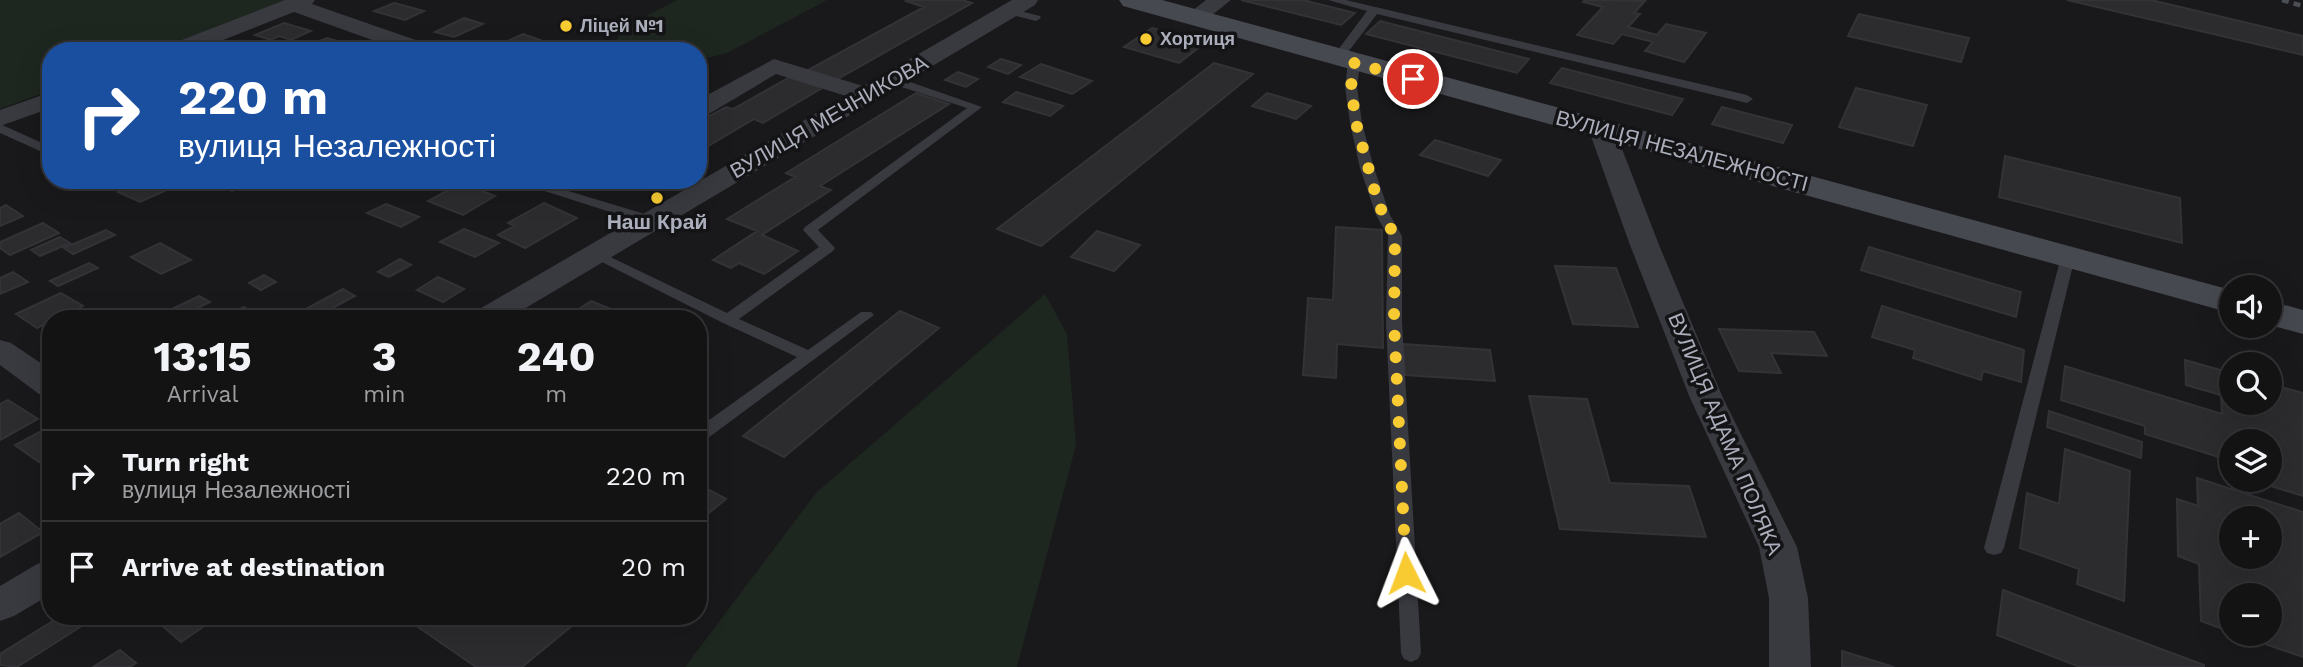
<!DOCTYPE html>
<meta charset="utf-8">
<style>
:root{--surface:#131314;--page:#202022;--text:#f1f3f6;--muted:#9d9ea0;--line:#323234}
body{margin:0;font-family:"Work Sans",sans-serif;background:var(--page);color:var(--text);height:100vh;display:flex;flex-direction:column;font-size:26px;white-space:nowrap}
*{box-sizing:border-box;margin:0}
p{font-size:23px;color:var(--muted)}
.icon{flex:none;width:38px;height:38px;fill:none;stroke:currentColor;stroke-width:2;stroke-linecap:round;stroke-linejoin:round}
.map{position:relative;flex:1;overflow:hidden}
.panel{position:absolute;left:42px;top:310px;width:665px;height:315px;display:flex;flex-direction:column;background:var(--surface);border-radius:28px;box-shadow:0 7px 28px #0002,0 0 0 2px var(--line)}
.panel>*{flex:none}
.hud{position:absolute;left:42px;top:42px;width:665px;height:147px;border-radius:28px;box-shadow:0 7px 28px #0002,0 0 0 2px var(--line);background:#1a4fa0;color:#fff;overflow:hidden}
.buttons{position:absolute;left:2219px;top:275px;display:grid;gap:14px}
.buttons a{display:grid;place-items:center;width:63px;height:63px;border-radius:50%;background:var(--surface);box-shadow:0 7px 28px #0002,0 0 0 2px var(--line);font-size:35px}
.pin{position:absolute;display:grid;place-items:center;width:60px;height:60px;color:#fff;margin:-30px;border:4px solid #fff;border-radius:50%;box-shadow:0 2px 7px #0007}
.me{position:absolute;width:77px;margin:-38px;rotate:357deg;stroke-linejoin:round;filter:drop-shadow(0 0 5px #0008)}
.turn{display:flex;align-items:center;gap:24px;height:147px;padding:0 21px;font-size:32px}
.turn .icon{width:91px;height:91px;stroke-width:2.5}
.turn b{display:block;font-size:49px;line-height:60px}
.eta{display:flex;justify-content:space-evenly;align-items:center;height:119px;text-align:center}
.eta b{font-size:42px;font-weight:700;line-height:49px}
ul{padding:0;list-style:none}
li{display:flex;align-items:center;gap:21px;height:91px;padding:0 21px;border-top:2px solid var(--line)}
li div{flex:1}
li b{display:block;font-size:26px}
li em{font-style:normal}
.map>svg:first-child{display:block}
.green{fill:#1e2620}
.building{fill:#2c2c2f;stroke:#333337;stroke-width:2;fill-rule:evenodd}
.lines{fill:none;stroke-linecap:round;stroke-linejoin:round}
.service{fill:#393a40;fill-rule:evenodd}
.minor{fill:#393a40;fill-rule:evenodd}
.secondary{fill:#474950;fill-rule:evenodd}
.rail{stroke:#4c4e55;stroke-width:4.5;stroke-dasharray:7 5;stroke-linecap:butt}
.route{stroke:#f8cb33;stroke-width:12;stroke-dasharray:0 21.6}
.poi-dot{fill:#f8cb33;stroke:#141416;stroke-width:2.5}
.labels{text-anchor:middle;stroke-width:7;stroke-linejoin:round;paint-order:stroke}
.far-poi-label{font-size:18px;font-weight:bold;fill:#abaebb;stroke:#141416;text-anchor:start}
.street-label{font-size:21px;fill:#abaebb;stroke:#141416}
.poi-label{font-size:21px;font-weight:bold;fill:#abaebb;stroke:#141416}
</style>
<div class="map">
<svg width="2303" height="667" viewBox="0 0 2303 667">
<rect width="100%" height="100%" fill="#19191b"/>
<path class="green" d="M0 0H286L153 51H51V90L0 109Z
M677 0H827L727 53 698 60V51L621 49 617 40 621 29Z
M1045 294 1067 334 1076 445 1017 667H685L816 493Z"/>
<path class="building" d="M908 0H962L972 3 836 80 808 70 924 7 906 1Z
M1241 0H1303L1355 13 1341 25Z
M1585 0 1645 1 1634 13 1640 14 1628 27 1657 35 1666 24 1706 33 1684 62 1645 51 1653 42 1622 34 1613 44 1577 35 1603 7 1583 2Z
M2067 0H2151L2303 36V55Z
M394 3 424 11 405 20 374 11Z
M1859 14 1969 38 1961 62 1848 36Z
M464 18 483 24 454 37 435 32Z
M1380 21 1529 59 1517 73 1366 34Z
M284 23 311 31 291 40 279 36 271 40 255 35Z
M1152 28 1205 43 1179 63 1124 47Z
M523 34 571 51H504L495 47Z
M327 38 354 46 343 51 302 48Z
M250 44 266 49H236Z
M1001 59 1021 65 1008 74 988 67Z
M1214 63 1253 74 1041 246 997 229Z
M1041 64 1092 81 1072 94 1020 77Z
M1562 68 1683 99 1672 115 1550 83Z
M958 72 978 79 966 87 945 80Z
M790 77 822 88 763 123 754 119 698 152V122L726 107 733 109Z
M1856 88 1927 105 1913 146 1839 127Z
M1016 92 1063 106 1050 116 1003 102Z
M916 93 949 104 820 186 831 190 762 235 798 251 764 274 739 263 731 268 713 260 757 231 727 219 795 177 786 173Z
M1267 93 1311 106 1296 119 1252 106Z
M1722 107 1792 125 1783 143 1712 124Z
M1435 140 1501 160 1488 176 1420 155Z
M2005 156 2180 198 2182 243 1999 197Z
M144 180H185L187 181 140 202 118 192Z
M208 180H255L232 191Z
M461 183 495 196 463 215 428 201Z
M544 203 577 218 525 248 498 235 514 226 508 223Z
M386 204 419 217 401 227 367 213Z
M6 205 23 216 0 226V208Z
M43 223 59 233 10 255 0 248V242Z
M1336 227 1382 230 1383 348 1337 344 1336 378 1303 375 1308 298 1333 300Z
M464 229 499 243 475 257 440 242Z
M106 230 115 235 73 254 64 248Z
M1097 231 1140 245 1114 271 1071 257Z
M60 237 70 243 40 256 31 250Z
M160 243 191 260 161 274 131 257Z
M1869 247 2021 292 2016 317 1861 270Z
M400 259 411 265 389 277 378 272Z
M89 263 98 268 58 286 50 281Z
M1555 266 1616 268 1638 327 1573 324Z
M13 272 28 282 0 294V278Z
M264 275 276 282 261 290 249 283Z
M438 277 464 289 443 302 417 290Z
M343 289 355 296 314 318 302 311Z
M61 293 83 306 57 318H51V321L37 328 16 314Z
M199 296 210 302 178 318H153Z
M591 301 611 309 598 318H565Z
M1882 306 2024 350 2021 382 1983 371 1981 380 1913 358 1915 350 1872 337Z
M244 307 260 316 222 318Z
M900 311 939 328 784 457 743 436Z
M1719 329 1814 332 1827 356 1771 353 1781 373 1739 371Z
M1403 344 1490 350 1495 381 1405 375Z
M2185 360 2231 373V402H2270V384L2303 393V496L2258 482V480H2270V441H2231V461L2145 434V426L2061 400 2065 366 2222 414 2221 395 2186 385Z
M1529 396 1587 399 1610 483 1689 486 1706 537 1560 529Z
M8 400 38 419 0 440V404Z
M2049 411 2142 442 2141 458 2047 427Z
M51 426V455L39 462 15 445Z
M2065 449 2130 471 2124 601 2077 584 2079 569 2020 548 2027 493 2059 504Z
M2197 478 2303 512V657L2236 634H2270V595H2231V632L2201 621 2199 564 2178 556 2177 499 2198 506ZM2231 518H2270V556H2231Z
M698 484 726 499 698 522Z
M19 513 43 532 0 557V524Z
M2003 590 2204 665V667H2080L1997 635Z
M61 616H70L82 626 17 667 0 665V654Z
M173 616H219L181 642 160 624Z
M402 616H584L522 667H476Z
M120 650 136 663 130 667H93Z
M1842 651 1894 667H1842Z"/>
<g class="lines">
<path class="service" d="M1328 0H1346L1747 95 1753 99 1747 103 1377 14 1342 60 1338 61 1332 58 1367 11Z
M1008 8 1040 16 1041 18 1036 21 1004 13V9Z
M1354 60 1360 63 1357 87 1362 123 1374 168 1390 215 1402 236V322L1421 653 1418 659 1411 662 1404 659 1401 653 1386 322 1388 236 1376 215 1360 168 1350 123 1345 87 1348 63Z
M893 76 982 107 818 230 835 248 833 251 739 319 808 350 861 312H871L874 315 704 441 698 443V428L797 357 723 323 588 255 590 252H600L727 313 819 247 803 230 805 227 967 108 889 83V77Z
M0 124 51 147V156L0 133Z
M314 180H339L327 187Z
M510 180H532L658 218 660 221 658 224H648Z
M2068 253 2075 257 2004 548 2001 553 1994 555 1987 553 1984 548 2061 257Z"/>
<path class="minor" d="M285 0H315L312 4 433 46 436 51H403L294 12 195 51H163L166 46Z
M1012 0H1038L1035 5 509 318H471L476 311 846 96 776 74 707 115 698 117V100L774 59 863 86Z
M1206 0H1231L1202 23H1186L1183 18Z
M51 92V108L0 126V110Z
M1601 120 1610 123 1614 128 1659 245 1723 398 1797 547 1808 598 1811 667H1769V598L1759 547 1690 398 1630 245 1588 128 1592 123Z
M0 340 11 343 51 370V397L39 394 0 365Z
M51 560V594L14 616 0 621V586L37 564Z"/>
<path class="secondary" d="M1119 0H1162L2231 290V313L1123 6Z
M2270 301 2303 310V334L2270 325Z"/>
<path class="rail" d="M2282 0 2303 6"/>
</g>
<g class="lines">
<path class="route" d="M1406 573 1394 321 1395 236 1383 215 1375 192 1356 123 1351 87 1354 63 1413 79"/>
</g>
<g class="poi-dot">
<circle cx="566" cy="26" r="7"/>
<circle cx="1146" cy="39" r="7"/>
<circle cx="657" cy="198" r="7"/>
</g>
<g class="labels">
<g class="far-poi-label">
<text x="580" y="32">Ліцей №1</text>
<text x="1160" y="45">Хортиця</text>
</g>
<g class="street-label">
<text transform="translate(829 117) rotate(-30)" y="7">ВУЛИЦЯ МЕЧНИКОВА</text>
<text transform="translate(1682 151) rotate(15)" y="7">ВУЛИЦЯ НЕЗАЛЕЖНОСТІ</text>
<text transform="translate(1725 434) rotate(67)" y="7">ВУЛИЦЯ АДАМА ПОЛЯКА</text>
</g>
<g class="poi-label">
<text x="657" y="229">Наш Край</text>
</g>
</g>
</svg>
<div class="buttons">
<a><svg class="icon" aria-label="sound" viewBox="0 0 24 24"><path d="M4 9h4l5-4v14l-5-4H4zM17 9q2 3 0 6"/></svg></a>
<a><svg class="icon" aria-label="search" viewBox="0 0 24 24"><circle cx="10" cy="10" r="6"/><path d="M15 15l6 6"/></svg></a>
<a><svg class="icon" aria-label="layers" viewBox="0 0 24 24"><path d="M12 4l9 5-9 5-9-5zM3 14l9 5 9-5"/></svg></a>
<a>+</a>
<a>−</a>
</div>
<div class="pin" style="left:1413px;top:79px;background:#d93025"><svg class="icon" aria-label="arrive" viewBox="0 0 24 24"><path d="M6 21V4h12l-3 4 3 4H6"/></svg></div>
<svg class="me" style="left:1406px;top:573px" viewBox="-20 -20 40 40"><path d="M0-17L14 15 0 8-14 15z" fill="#f8cb33" stroke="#fff" stroke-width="4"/></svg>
<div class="hud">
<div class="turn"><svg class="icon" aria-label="right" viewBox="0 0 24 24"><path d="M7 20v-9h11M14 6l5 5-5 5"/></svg><div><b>220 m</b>вулиця Незалежності</div></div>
</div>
<section class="panel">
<div class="eta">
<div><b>13:15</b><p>Arrival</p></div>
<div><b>3</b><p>min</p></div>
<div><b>240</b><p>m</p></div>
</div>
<ul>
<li><svg class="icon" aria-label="right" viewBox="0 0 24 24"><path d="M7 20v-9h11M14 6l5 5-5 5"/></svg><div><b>Turn right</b><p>вулиця Незалежності</p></div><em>220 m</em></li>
<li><svg class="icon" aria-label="arrive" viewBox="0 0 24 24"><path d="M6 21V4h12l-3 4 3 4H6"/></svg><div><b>Arrive at destination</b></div><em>20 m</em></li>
</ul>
</section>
</div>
